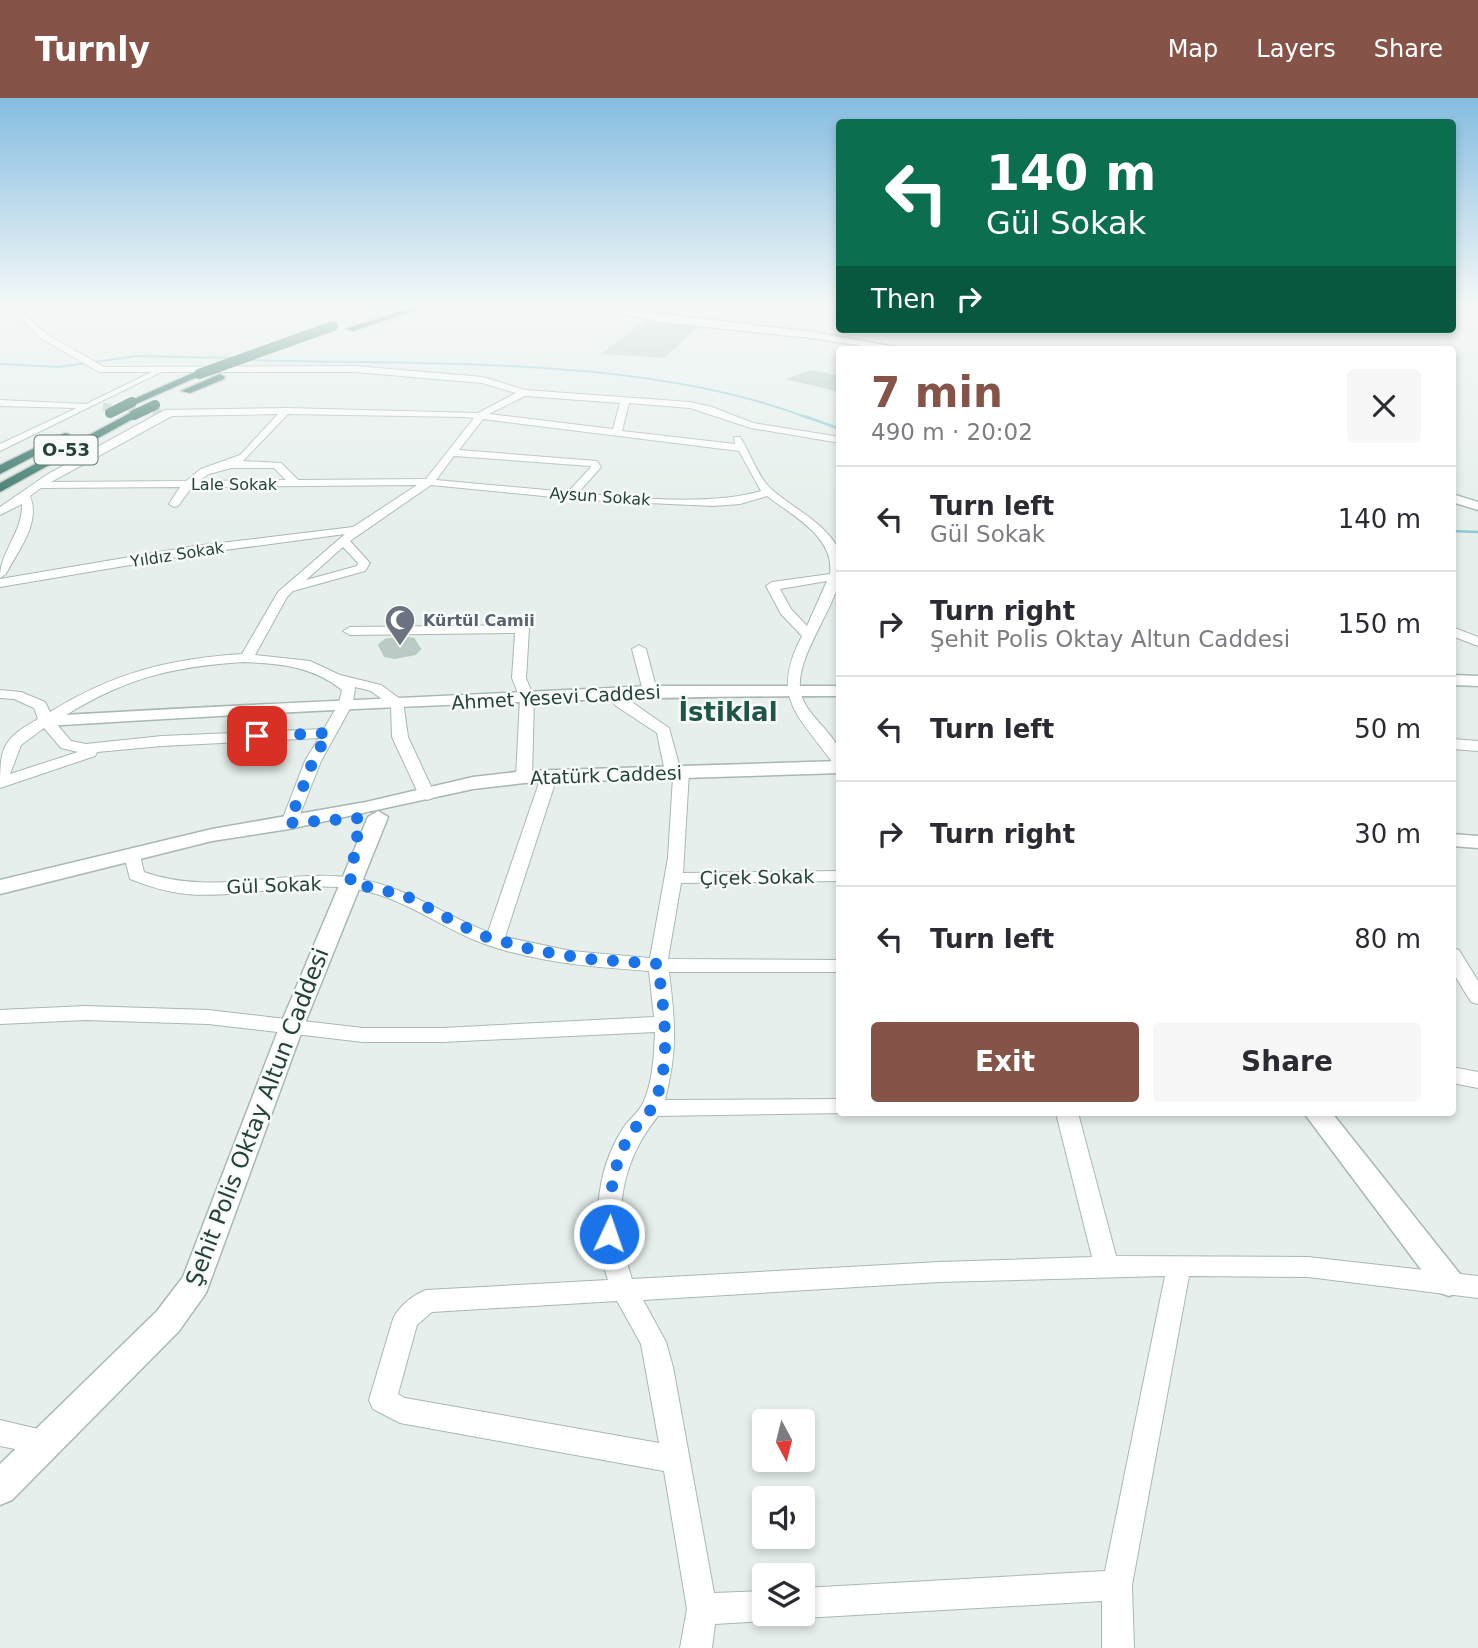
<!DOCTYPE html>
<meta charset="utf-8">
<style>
:root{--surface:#fff;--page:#f7f7f7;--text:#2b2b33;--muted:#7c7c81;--line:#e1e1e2;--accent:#855347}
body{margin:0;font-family:"DejaVu Sans",sans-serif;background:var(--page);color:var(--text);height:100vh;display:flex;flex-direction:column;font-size:26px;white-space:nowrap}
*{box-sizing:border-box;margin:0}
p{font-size:23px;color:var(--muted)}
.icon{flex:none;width:38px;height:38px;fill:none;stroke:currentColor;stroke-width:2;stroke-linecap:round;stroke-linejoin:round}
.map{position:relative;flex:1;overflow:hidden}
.sheet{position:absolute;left:836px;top:248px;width:620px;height:770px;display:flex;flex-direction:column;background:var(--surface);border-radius:7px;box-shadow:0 4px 10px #0003}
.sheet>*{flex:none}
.hud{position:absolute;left:836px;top:21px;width:620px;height:214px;border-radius:7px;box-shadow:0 4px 10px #0003;background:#0b6e4f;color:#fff;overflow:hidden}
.needle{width:46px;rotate:173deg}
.controls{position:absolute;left:752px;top:1311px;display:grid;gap:14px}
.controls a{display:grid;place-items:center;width:63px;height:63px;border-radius:7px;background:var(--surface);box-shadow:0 4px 10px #0003;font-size:35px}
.pin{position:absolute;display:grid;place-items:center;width:60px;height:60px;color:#fff;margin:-30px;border-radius:14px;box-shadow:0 4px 10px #0006}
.me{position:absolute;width:77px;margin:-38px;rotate:3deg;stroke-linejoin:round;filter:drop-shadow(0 0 5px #0008)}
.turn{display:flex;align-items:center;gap:24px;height:147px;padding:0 35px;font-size:32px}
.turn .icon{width:91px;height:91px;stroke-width:2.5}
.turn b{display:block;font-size:49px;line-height:60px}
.then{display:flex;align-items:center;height:66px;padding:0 35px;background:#0003;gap:14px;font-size:26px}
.round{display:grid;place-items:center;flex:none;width:74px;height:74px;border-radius:7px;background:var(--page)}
.summary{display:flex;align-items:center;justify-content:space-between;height:119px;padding:0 35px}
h1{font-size:42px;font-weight:700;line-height:52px;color:var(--accent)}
.cta{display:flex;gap:14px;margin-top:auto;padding:14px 35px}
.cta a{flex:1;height:80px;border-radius:7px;background:var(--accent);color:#fff;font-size:28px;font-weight:700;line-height:80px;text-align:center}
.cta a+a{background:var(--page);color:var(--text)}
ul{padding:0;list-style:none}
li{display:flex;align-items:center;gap:21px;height:105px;padding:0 35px;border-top:2px solid var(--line)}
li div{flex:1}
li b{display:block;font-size:26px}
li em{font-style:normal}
header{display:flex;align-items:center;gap:42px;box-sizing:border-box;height:98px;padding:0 35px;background:var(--accent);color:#fff}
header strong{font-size:33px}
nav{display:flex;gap:38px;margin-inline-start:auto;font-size:24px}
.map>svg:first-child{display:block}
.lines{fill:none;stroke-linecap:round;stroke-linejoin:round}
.stream-far1{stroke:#8ec9d4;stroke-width:2}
.stream{stroke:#8ec9d4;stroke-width:2.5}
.building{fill:#bbcac4;stroke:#b8c9c2;stroke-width:2}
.minor-tunnel{stroke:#bfccc8;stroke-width:8;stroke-dasharray:8 4.5;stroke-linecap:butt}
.minor-casing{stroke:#a8b8b2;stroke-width:2}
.tertiary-casing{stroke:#a8b8b2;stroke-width:3}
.motorway-casing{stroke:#c2cac8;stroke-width:3}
.minor{fill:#fff;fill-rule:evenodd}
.tertiary{fill:#fff;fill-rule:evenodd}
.motorway{fill:#2f6f62;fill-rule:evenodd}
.motorway-bridge-casing{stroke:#c2cac8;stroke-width:10;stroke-linecap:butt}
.motorway-bridge{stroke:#2f6f62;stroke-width:10}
.route{stroke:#1a73e8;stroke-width:12;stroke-dasharray:0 21.6}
.labels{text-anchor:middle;stroke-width:5;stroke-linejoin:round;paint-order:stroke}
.far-street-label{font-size:16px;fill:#24423a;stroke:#f7fbf9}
.far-worship-label{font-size:16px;font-weight:bold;fill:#5b616d;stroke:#f7fbf9;text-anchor:start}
.shield{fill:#f7fbf9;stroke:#637a73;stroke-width:2}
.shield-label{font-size:18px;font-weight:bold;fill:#24423a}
.street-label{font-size:19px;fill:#24423a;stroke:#f7fbf9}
.near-street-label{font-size:23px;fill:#24423a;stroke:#f7fbf9}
.district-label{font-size:26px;font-weight:bold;fill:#1f5548;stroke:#f7fbf9}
</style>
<header>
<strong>Turnly</strong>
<nav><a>Map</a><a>Layers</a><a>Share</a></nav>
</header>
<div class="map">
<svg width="1478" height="1550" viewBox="0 0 1478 1550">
<rect width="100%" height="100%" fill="#e6efeb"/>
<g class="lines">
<path class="stream-far1" d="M248 262C422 267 646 257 808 320
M0 266 59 269 137 258 233 260"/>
<path class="stream" d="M804 318 840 331
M1452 433 1478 434"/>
</g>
<path class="building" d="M645 224 695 230 664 259 604 255Z
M811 273 840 279V293L789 281Z
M400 539 414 541 420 551 415 556 395 560 385 558 379 547 385 542Z"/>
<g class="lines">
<path class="minor-tunnel" d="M103 309 165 315"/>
<g class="minor-casing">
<path id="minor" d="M56 208 21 213 48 237 104 269 355 268 483 279 525 292 690 304 712 309 753 325 840 339V345L751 330 690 310 629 305 622 333 735 346 734 339H740C750 354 757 377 770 390 792 410 823 423 838 450 858 487 796 547 800 591 803 616 832 631 840 654 841 658 840 665 840 670L835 668C799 617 769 601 802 538L781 516 766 488 772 484 830 476C835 439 793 418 767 398L740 406 713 408 583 402 431 387 350 443 370 465 365 473 293 493 287 499 255 557 310 563 340 577 381 587 403 603 408 639 435 697 433 700 427 702 419 697 392 639 391 608 371 593 355 589 353 605 321 663 295 729H283L281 725 305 663 319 640 162 648 97 654 95 658 0 690C0 650 2 641 38 621L34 610 14 601 0 600V592L21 594 45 604 50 614C113 575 168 561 242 556L278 494 345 436 195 456 0 489V481L195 448 353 429 417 387 192 389 178 408 174 409 169 406 180 389 41 390 30 398C41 426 18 452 6 476L0 480C0 453 23 434 22 406L0 417V409L48 376 165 312 286 310 478 315 516 295 482 285 355 274H161L0 353V346L77 310 0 308V302L86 306 152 274H99L42 241 13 214 0 213V209ZM525 298 620 305 613 331 489 316ZM278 316 240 357 201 371 186 383 51 384 172 318ZM288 316 464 319 474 320 426 381 298 382 281 365 243 363ZM483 321 739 353 761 393C712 408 631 400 578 395L601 369 597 363 459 352ZM454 358 590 368 591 369 568 394 436 382ZM231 370H274L286 382 198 383 209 376ZM343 449 358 465 357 468 306 482ZM827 483 807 528 791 511 780 491ZM244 564C281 566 312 568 342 592L339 605 324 631 162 638 86 646 71 643 55 624C120 582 166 569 244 564ZM44 630 61 650 78 654 10 676 21 647Z
M522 527 529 531 526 580 534 600 532 679 524 684 516 679 520 600 512 580 515 535 350 537 343 533 350 529Z
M1452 529 1478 539V548L1452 538Z
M639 547 646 551 657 593 655 596 650 597 643 593 632 551Z
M613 591 669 630 680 670 689 674 683 775 840 773V783L681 785 668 861 840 862V874H669C675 924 678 951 665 1002L840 1001V1015H847L658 1018C619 1066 612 1122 632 1181L939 1164 1092 1159 1056 1015H1078L1116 1158 1308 1159 1478 1178V1200L1308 1179 1189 1178 1132 1487 1134 1550H1102V1503L803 1520 792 1516H803V1490L1105 1473 1165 1178 939 1184 643 1202 666 1244 673 1269 714 1495 765 1493V1516H777L765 1523 715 1526 712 1550H680L687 1511 664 1373 400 1325 373 1311 369 1302 393 1221C399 1208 413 1197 426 1192L608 1182C592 1134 594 1076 622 1032 627 1023 637 1016 642 1007 653 986 654 957 655 934L442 944H363L208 926 85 922 0 926V912L85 908 208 912 363 930H442L654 919 649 873C591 869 527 864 472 841 433 824 399 798 355 791 299 782 242 801 186 796 166 794 148 788 130 781L124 757 133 752 139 753 144 774C213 799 283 770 353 780 403 787 442 816 488 834L541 679 549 674 557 679 505 839 571 853 650 860 668 760 673 679 665 674 657 635 616 608 606 595ZM617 1203 641 1246 659 1345 405 1300 398 1296 417 1227 432 1214Z
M1452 641 1478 643V653L1452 651Z
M1452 850 1459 852 1478 883V906L1471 904 1452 873Z
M1452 969 1478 974V990L1452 985Z
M0 1322 55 1335 59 1344 55 1353 45 1357 0 1348Z"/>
</g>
<g class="tertiary-casing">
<path id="tertiary" d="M592 208 812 234 913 252H890L812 240 660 224Z
M1452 396 1478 404V412L1452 404Z
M1452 577 1478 578V588L1452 587Z
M650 588H840V598C575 598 311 612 46 628L37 623 46 618C247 606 449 598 650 588Z
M840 663V675L524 685 473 691 289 731 212 743 0 796V782L212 731 366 704 473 679 524 673Z
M378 713 388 719 303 930 206 1195 179 1233 12 1402 0 1407V1366L157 1213 183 1179 279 930 368 719Z
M1452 736 1478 738V750L1452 748Z
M1304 1015H1332L1460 1176 1464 1185 1460 1194 1449 1198 1438 1194Z"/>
</g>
<g class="motorway-casing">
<path id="motorway" d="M417 208H429L353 233 345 231Z
M195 274 204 276 136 306 127 304Z
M220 276 225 279 224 281 190 295 181 293Z
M130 315 140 317 0 394V385Z
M65 335 69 336V340L0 376V367Z"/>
</g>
<use href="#minor" class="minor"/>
<use href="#tertiary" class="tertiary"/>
<use href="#motorway" class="motorway"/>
<g class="motorway-bridge-casing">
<path id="motorway-bridge" d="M199 276 333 228
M110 315 132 304
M134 317 155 307"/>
</g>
<use href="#motorway-bridge" class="motorway-bridge"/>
</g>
<linearGradient id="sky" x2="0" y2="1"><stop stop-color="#84bce0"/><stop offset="0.49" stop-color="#f4f8f6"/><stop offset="1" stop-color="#f4f8f6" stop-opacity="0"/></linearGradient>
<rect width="1478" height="425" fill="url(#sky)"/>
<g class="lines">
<path class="route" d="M257 638 328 635 313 663 289 725 360 720 350 785 404 797 480 837 534 852 589 861 658 866C663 910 674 969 651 1011 646 1020 636 1027 631 1036 612 1064 609 1102 609 1136"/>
</g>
<defs>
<g id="mosque-pin" transform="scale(1.575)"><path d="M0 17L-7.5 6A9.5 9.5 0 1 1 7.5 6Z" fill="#6b7280" stroke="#f7fbf9"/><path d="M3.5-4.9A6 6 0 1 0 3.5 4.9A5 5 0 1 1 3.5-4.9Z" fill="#fff"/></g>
</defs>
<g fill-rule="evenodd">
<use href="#mosque-pin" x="400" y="522"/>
</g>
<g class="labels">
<g class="far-street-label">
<text x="234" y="392">Lale Sokak</text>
<text transform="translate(600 398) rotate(4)" y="6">Aysun Sokak</text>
<text transform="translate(177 456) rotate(-9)" y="6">Yıldız Sokak</text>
</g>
<g class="far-worship-label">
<text x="423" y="528">Kürtül Camii</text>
</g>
<rect class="shield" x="34.5" y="337.5" width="63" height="29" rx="5"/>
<g class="shield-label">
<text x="66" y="358">O-53</text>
</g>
<g class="street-label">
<text transform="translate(556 599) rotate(-3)" y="7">Ahmet Yesevi Caddesi</text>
<text transform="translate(606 677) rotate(-2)" y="7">Atatürk Caddesi</text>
<text transform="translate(757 779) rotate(-1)" y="7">Çiçek Sokak</text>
<text transform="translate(274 787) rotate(-2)" y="7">Gül Sokak</text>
</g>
<g class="near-street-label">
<text transform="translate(257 1019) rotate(-69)" y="8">Şehit Polis Oktay Altun Caddesi</text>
</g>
<g class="district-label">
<text x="728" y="623">İstiklal</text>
</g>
</g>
</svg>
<div class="controls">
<a><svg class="needle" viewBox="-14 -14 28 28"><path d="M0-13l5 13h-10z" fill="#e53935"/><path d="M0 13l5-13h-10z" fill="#7c7c81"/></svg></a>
<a><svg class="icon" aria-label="sound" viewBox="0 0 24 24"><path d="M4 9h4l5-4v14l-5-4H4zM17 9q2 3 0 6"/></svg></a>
<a><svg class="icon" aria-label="layers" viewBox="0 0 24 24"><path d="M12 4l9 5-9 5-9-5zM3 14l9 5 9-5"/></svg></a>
</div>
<div class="pin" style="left:257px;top:638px;background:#d93025"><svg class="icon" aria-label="arrive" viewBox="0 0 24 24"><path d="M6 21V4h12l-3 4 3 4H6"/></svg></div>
<svg class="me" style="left:609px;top:1136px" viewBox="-20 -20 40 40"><circle r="17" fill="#1a73e8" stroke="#fff" stroke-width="3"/><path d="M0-11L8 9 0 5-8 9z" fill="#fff"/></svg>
<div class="hud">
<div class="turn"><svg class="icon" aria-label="left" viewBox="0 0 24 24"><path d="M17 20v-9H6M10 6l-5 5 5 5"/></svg><div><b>140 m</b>Gül Sokak</div></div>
<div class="then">Then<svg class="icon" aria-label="right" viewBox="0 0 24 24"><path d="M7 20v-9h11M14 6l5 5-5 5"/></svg></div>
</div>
<section class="sheet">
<div class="summary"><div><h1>7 min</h1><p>490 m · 20:02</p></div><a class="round"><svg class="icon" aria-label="close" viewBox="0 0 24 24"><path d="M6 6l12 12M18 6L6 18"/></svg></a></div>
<ul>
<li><svg class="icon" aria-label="left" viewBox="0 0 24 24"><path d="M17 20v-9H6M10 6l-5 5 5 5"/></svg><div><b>Turn left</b><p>Gül Sokak</p></div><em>140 m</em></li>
<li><svg class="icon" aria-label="right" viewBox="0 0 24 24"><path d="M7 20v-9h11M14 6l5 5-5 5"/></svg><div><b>Turn right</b><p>Şehit Polis Oktay Altun Caddesi</p></div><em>150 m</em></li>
<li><svg class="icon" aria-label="left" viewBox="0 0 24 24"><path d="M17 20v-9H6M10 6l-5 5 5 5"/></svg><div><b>Turn left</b></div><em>50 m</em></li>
<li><svg class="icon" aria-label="right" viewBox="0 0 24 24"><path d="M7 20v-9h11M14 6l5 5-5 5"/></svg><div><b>Turn right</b></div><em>30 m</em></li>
<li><svg class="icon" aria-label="left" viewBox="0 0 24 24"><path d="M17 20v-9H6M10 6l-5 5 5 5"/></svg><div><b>Turn left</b></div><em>80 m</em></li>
</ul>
<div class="cta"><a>Exit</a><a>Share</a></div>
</section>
</div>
